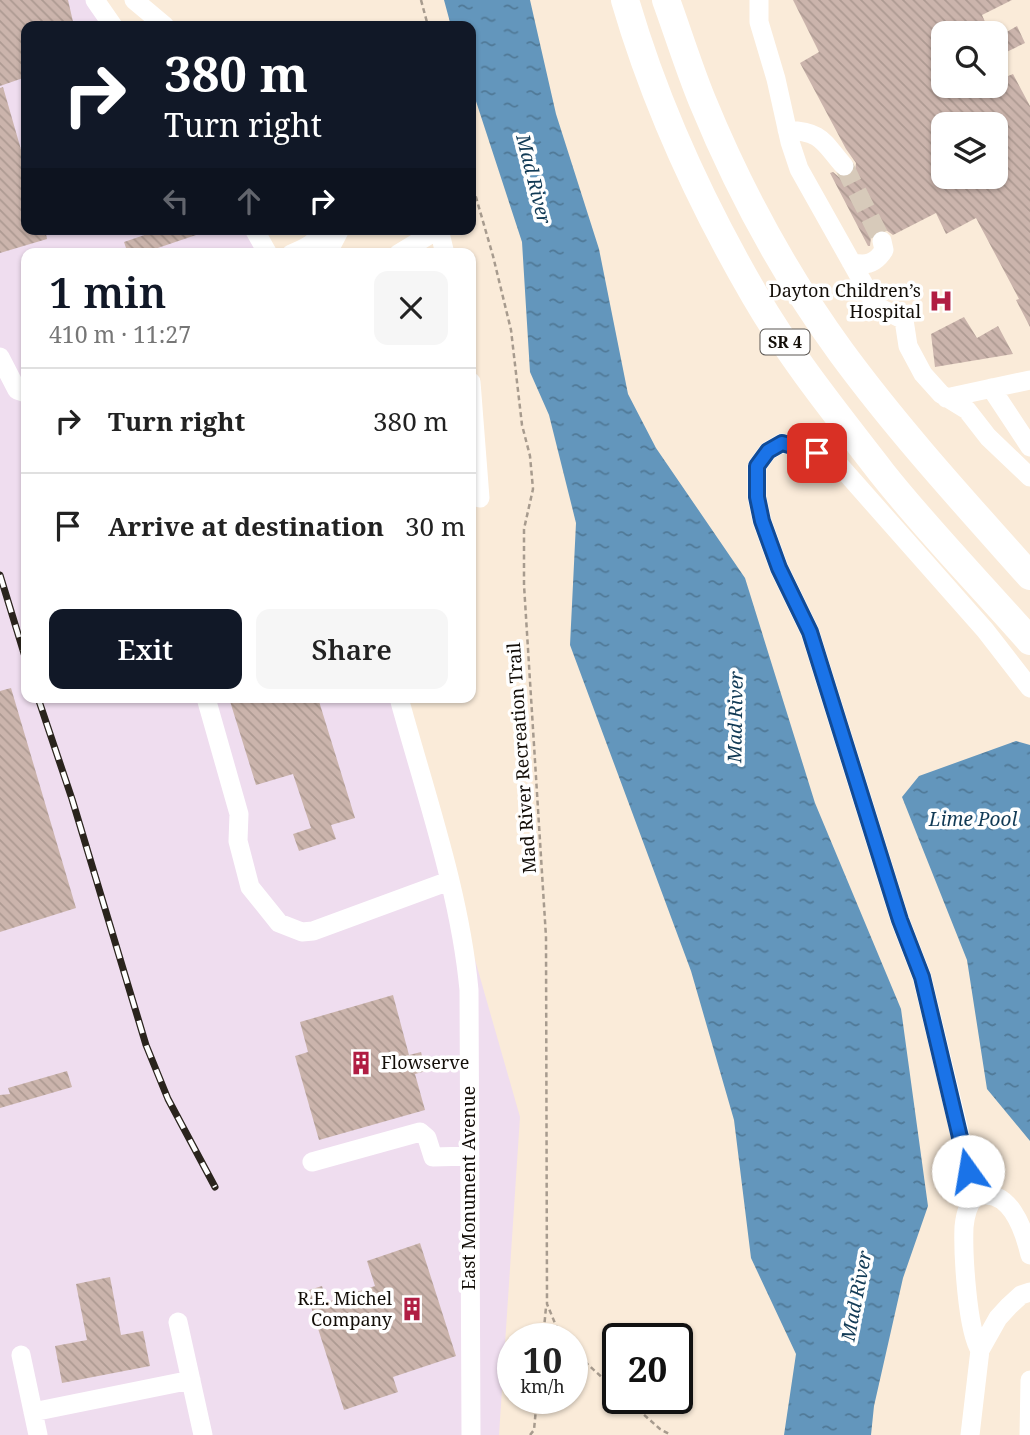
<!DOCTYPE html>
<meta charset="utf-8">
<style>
:root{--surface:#fff;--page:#f6f6f6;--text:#222;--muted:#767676;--line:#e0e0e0;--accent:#111827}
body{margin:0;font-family:"Noto Serif",serif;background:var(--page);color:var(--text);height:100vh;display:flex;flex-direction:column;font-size:26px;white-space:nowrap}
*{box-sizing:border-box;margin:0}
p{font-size:23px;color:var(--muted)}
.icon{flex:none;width:38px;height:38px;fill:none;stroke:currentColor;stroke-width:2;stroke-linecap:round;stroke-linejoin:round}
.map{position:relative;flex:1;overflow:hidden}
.sheet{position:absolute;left:21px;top:248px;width:455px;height:455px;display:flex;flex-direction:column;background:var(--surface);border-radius:14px;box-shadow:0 2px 5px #0004}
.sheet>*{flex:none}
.banner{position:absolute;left:21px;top:21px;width:455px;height:214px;border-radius:14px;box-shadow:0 2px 5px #0004;background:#111827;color:#fff;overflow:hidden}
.tools{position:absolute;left:931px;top:21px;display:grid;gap:14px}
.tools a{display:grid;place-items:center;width:77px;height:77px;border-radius:14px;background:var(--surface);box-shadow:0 2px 5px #0004;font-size:35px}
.speed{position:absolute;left:497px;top:1323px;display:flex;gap:14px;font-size:35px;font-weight:700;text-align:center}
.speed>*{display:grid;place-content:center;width:91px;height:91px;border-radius:50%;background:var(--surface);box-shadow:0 2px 5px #0004;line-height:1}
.speed small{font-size:18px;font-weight:400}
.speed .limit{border:4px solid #111;border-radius:10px;background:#fff;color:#111}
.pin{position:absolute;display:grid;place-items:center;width:60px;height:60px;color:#fff;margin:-30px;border-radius:14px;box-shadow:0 4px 10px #0006}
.me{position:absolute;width:77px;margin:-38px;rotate:347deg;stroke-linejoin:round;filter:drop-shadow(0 0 5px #0008)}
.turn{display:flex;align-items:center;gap:24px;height:147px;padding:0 28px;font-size:32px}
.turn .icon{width:91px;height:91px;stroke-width:2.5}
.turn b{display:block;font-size:49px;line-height:60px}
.lanes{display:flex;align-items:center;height:66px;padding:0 28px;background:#0003;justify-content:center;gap:35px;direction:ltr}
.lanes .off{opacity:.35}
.round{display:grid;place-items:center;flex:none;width:74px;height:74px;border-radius:14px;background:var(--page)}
.overview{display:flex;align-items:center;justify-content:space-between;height:119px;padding:0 28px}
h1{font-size:42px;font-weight:600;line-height:52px;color:var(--accent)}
.action{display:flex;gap:14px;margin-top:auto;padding:14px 28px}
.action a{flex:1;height:80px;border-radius:14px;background:var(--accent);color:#fff;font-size:28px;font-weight:600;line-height:80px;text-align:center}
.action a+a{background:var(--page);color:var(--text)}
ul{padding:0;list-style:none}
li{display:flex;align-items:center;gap:21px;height:105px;padding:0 28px;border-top:2px solid var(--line)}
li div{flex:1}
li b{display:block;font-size:26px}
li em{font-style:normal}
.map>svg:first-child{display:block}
.industrial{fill:#efddef}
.water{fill:url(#water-ripples)}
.building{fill:url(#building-back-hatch);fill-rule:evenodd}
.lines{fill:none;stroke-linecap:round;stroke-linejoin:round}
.minor-tunnel{stroke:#d7caba;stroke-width:19;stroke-dasharray:19 10;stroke-linecap:butt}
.path{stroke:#a79b8e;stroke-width:2.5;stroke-dasharray:5 3.5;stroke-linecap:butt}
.minor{stroke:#fff;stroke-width:19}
.highway{stroke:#fff;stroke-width:28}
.rail-casing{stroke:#2a241d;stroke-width:7}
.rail{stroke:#fff;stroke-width:4.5;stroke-dasharray:13;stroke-linecap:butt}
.route-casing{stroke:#114b97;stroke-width:18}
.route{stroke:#1a73e8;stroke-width:12}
.labels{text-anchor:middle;stroke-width:7;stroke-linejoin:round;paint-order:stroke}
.shield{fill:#fff;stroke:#5a5652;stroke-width:2}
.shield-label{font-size:16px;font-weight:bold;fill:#130e08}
.poi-label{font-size:18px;fill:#130e08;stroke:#fff;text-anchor:end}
.street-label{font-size:18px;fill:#130e08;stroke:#fff}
.water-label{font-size:19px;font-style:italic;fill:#113a55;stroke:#fff}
</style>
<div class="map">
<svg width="1030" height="1435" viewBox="0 0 1030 1435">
<defs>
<pattern id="water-ripples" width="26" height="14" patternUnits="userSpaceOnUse" patternTransform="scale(1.75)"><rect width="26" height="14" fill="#6396bc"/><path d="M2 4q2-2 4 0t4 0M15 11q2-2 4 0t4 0" fill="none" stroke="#507997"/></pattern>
<pattern id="building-back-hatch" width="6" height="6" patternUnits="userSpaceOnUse" patternTransform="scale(1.75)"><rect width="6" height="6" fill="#cbb4ac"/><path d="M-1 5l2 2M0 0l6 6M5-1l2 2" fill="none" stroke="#ad9a92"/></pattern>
</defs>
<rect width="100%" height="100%" fill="#faebd9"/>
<path class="industrial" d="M0 0H93L111 26H26V229H248L265 254H26V698H400L520 1117 499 1435H0Z"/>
<path class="water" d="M444 0H530L556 114 599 249 628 394 656 448 745 578 815 803 901 1009 928 1206 903 1278 874 1406 871 1435H784L796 1354 751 1258 734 1120 691 971 570 645 576 523 549 415 530 372 522 242 471 86V26H451Z
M1016 741 1030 745V1141L987 1089 967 960 902 797 919 776Z"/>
<path class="building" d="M0 0H68L74 26H26V77L0 86Z
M793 0H1012L982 15 990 33H943V86H996V81L1013 74 1030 106V327L1016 300 1019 299 976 218 946 234 936 213 893 235 886 230 879 229 871 237 870 246H868L830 173 833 172 839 177 847 178 855 171 856 163 846 149 800 63 819 52ZM943 124H996V177H943Z
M1017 26 1025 43 996 57V38Z
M3 87 26 167V229H45L47 239 0 253V88Z
M162 229H208V231L140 254H128L124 242Z
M964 317 977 338 998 326 1013 354 935 367 931 334Z
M11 688 76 908 0 932V691Z
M229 698H318L355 818 331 825 336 839 299 851 293 834 311 828 293 774 256 785Z
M393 995 409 1055 421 1052 426 1071 415 1074 425 1110 319 1140 295 1056 308 1052 300 1022Z
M67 1071 72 1087 0 1108V1095L10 1094 8 1088Z
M420 1243 456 1356 393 1377 398 1392 344 1410 306 1291 322 1286 327 1302 375 1286 367 1261Z
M110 1277 121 1335 143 1331 150 1366 62 1383 55 1346 87 1340 76 1284Z"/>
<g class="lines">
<path class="minor-tunnel" d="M844 166 882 241"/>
<path class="path" d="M421 0 428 26
M471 180 493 256 511 330 522 425 530 456 533 489 524 529V585L546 937 547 1304 557 1328 564 1339
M543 1339 546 1307
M572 1350 618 1392
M625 1398 660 1429 671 1435
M530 1435 534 1430 537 1398"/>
<path class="minor" d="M95 0 113 26
M134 0 165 26
M759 0V22L776 79 790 142 799 169 876 306 904 320 908 346 923 374 941 394 967 410 988 437 1030 477
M787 130C823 132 822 141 844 166
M254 229 268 254
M439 229 445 254
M291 254C303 249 318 243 323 229
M327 254 340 229
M398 254 439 229
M851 262C866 267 876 263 884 250L882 241
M0 357 17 390 26 393
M471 382 480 498
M991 388 1030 447
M946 398 1030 380
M206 698 239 814 238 841 250 887 279 923 302 932 313 931 449 881
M399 698C425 793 460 892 469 990L471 1435
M312 1162 420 1132 427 1138 433 1157 470 1156
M975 1197C1009 1184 1024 1230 1030 1255
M178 1322 203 1435
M980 1350C967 1330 963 1253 964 1227 965 1217 968 1204 975 1197L922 977 900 920 810 632 779 568 762 521 757 497V466L768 451 782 443 817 453 841 467 985 630 1030 688
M21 1355 38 1435
M33 1412 191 1380
M970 1435 980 1350 998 1318 1009 1306 1021 1295 1030 1292
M1029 1435 1030 1380"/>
<path class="highway" d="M625 0C655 103 701 203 755 296 791 358 838 416 882 473 928 531 981 585 1030 641
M666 0C678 33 689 68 702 100 738 188 785 275 841 352 899 431 965 503 1030 576"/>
<g class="rail-casing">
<path id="rail" d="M0 575 26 660
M38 698 72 799 146 1045 168 1099 215 1187"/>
</g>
<use href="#rail" class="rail"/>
</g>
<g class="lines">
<g class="route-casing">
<path id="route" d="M817 453 782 443 768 451 757 466V497L762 521 779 568 810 632 900 920 922 977 968 1171"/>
</g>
<use href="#route" class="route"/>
</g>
<defs>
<g id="hospital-bare" transform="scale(1.89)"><path d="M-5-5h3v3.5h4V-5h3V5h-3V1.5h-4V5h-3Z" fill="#b01d43" stroke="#fff" stroke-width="2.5" paint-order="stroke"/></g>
<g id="building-bare" transform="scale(1.89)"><path d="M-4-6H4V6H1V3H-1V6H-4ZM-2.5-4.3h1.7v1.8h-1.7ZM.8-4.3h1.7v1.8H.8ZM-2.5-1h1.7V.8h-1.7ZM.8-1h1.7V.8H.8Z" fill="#b01d43" stroke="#fff" stroke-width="2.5" paint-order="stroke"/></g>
</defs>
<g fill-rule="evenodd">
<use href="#hospital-bare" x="941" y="301"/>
<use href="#building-bare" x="361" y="1063"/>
<use href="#building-bare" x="412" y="1309"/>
</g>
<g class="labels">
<rect class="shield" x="760.5" y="329.5" width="49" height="25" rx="5"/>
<g class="shield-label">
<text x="785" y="348">SR 4</text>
</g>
<g class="poi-label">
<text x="921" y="297">Dayton Children’s<tspan x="921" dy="21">Hospital</tspan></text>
<text x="381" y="1069" text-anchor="start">Flowserve</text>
<text x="392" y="1305">R.E. Michel<tspan x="392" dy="21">Company</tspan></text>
</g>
<g class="street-label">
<text transform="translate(522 758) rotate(-94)" y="6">Mad River Recreation Trail</text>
<text transform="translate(469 1188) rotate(-90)" y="6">East Monument Avenue</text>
</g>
<g class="water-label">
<text transform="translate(534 179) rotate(76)" y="7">Mad River</text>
<text transform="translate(735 717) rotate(-89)" y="7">Mad River</text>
<text x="973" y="826">Lime Pool</text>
<text transform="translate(856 1296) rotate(-79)" y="7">Mad River</text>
</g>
</g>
</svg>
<div class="tools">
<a><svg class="icon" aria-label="search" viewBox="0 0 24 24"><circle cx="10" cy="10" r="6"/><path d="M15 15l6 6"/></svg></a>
<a><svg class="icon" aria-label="layers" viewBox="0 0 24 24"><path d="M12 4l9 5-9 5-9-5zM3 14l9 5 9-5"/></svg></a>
</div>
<div class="speed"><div>10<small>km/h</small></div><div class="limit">20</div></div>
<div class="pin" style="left:817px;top:453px;background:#d93025"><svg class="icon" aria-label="arrive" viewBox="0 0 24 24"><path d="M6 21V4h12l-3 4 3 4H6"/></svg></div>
<svg class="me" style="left:968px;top:1171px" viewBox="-20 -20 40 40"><circle r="19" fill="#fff"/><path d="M0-13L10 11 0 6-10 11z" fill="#1a73e8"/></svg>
<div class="banner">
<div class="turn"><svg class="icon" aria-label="right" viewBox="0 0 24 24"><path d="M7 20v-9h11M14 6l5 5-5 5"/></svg><div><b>380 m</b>Turn right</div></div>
<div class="lanes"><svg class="icon off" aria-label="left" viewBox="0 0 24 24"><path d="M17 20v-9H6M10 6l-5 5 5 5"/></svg><svg class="icon off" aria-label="ahead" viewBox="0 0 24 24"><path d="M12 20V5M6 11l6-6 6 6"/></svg><svg class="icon" aria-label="right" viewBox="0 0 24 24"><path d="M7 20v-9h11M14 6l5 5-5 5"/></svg></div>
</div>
<section class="sheet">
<div class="overview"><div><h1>1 min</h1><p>410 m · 11:27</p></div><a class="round"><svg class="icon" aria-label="close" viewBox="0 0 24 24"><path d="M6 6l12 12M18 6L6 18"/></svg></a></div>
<ul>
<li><svg class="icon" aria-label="right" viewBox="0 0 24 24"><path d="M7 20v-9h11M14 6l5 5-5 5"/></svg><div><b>Turn right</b></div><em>380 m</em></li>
<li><svg class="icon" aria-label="arrive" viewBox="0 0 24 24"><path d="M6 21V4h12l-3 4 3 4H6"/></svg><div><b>Arrive at destination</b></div><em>30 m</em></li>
</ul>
<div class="action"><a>Exit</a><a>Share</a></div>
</section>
</div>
